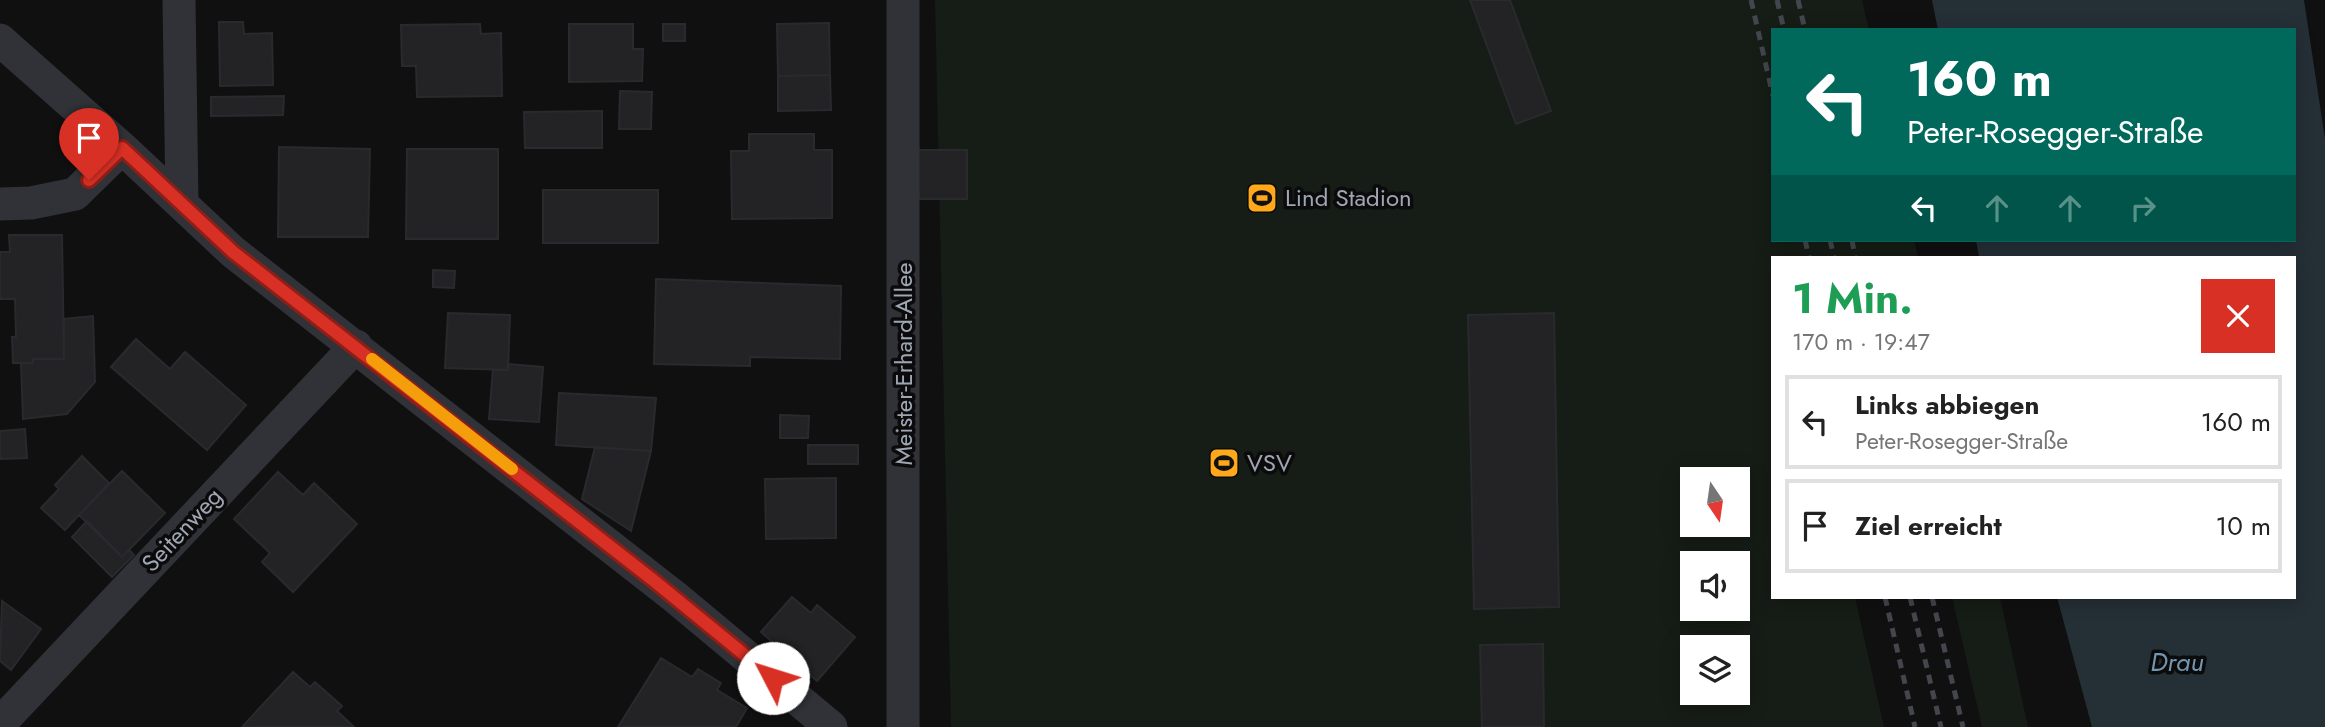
<!DOCTYPE html>
<html lang="de">
<meta charset="utf-8">
<style>
:root{--surface:#fff;--page:#f2f2f2;--text:#222;--muted:#767676;--line:#e0e0e0}
body{margin:0;font-family:Jost,sans-serif;background:var(--page);color:var(--text);height:100vh;display:flex;flex-direction:column;font-size:26px;white-space:nowrap}
*{box-sizing:border-box;margin:0}
p{font-size:23px;color:var(--muted)}
.icon{flex:none;width:38px;height:38px;fill:none;stroke:currentColor;stroke-width:2;stroke-linecap:round;stroke-linejoin:round}
.map{position:relative;flex:1;overflow:hidden}
.panel{position:absolute;left:1771px;top:256px;width:525px;height:343px;display:flex;flex-direction:column;background:var(--surface);border-radius:0px;box-shadow:0 4px 18px #0003}
.panel>*{flex:none}
.hud{position:absolute;left:1771px;top:28px;width:525px;height:214px;border-radius:0px;box-shadow:0 4px 18px #0003;background:#00695c;color:#fff;overflow:hidden}
.needle{width:46px;rotate:167deg}
.buttons{position:absolute;left:1680px;top:467px;display:grid;gap:14px}
.buttons a{display:grid;place-items:center;width:70px;height:70px;border-radius:0px;background:var(--surface);box-shadow:0 4px 18px #0003;font-size:35px}
.pin{position:absolute;display:grid;place-items:center;width:60px;height:60px;color:#fff;margin:-72px -30px;border-radius:50% 50% 50% 0;rotate:-45deg;box-shadow:0 0 7px #0007}
.pin .icon{rotate:45deg}
.me{position:absolute;width:77px;margin:-38px;rotate:310deg;stroke-linejoin:round;filter:drop-shadow(0 0 5px #0008)}
.turn{display:flex;align-items:center;gap:24px;height:147px;padding:0 21px;font-size:32px}
.turn .icon{width:91px;height:91px;stroke-width:2.5}
.turn b{display:block;font-size:49px;line-height:60px}
.lanes{display:flex;align-items:center;height:66px;padding:0 21px;background:#0003;justify-content:center;gap:35px;direction:ltr}
.lanes .off{opacity:.35}
.round{display:grid;place-items:center;flex:none;width:74px;height:74px;border-radius:0px;background:var(--page)}
.head{display:flex;align-items:center;justify-content:space-between;height:119px;padding:0 21px}
h1{font-size:42px;font-weight:700;line-height:52px;color:#1e9e55}
ul{padding:0;list-style:none}
li{display:flex;align-items:center;gap:21px;height:94px;margin:0 14px 10px;padding:0 7px;border:4px solid var(--line);border-radius:0px}
li div{flex:1}
li b{display:block;font-size:26px}
li em{font-style:normal}
.map>svg:first-child{display:block}
.green{fill:#161c16;fill-rule:evenodd}
.water{fill:#252f36}
.building{fill:#232325;stroke:#292a2d;stroke-width:2}
.lines{fill:none;stroke-linecap:round;stroke-linejoin:round}
.minor{stroke:#303237;stroke-width:33}
.rail{stroke:#43464c;stroke-width:5;stroke-dasharray:9 7;stroke-linecap:butt}
.route-casing{stroke:#8d1f18;stroke-width:18}
.route{stroke:#d93025;stroke-width:12}
.slow{stroke:#f59e0b;stroke-width:12}
.labels{text-anchor:middle;stroke-width:7;stroke-linejoin:round;paint-order:stroke}
.poi-label{font-size:24px;fill:#9fa6b3;stroke:#0b0b0c;text-anchor:start}
.street-label{font-size:24px;fill:#9fa6b3;stroke:#0b0b0c}
.water-label{font-size:26px;font-style:italic;fill:#7397b2;stroke:#0b0b0c}
</style>
<div class="map">
<svg width="2325" height="727" viewBox="0 0 2325 727">
<rect width="100%" height="100%" fill="#101011"/>
<path class="green" d="M935 0H1862L1869 30H1773V240H1914L1918 257H1773V597H1855L1884 727H951ZM1692 480H1738V525H1692ZM1692 564H1738V609H1692ZM1692 648H1738V693H1692Z
M1952 597H2000L2028 727H1982Z"/>
<path class="water" d="M1932 0H2304L2325 139V727H2092L2057 597H2294V257H1979L1976 240H2294V30H1938Z"/>
<path class="building" d="M1470 0H1510L1551 111 1516 124Z
M219 22H243L244 34 272 33 273 85 220 86Z
M829 23 830 75 778 76 777 24Z
M480 24 481 34 501 33 502 96 417 97 416 66H402L401 25Z
M569 24H633V49H643L642 81 569 82Z
M663 24H685V41H663Z
M830 75 831 110 778 111V76Z
M620 91 652 92 651 129H619Z
M284 96 283 115 211 116V97Z
M602 111V148H525L524 112Z
M749 134H814V150H832V218L732 219 731 151H749Z
M279 147 370 149 368 237H278Z
M407 149H498V239H406Z
M917 150H967V199H917Z
M543 190H658V243H543Z
M9 235H62L64 359H33V363H13L12 337H16L15 299H0V252H10Z
M433 270 455 271 454 288 433 287Z
M656 279 841 286 840 359 750 357V366L654 364Z
M448 313 510 315 508 370 445 368Z
M1554 313 1559 607 1474 609 1468 315Z
M93 316 95 382 67 414 23 419 21 363H33V359H64V319Z
M136 339 170 369 185 352 246 405 207 450 111 367Z
M508 364 543 367 539 422 489 419 493 369 508 370Z
M559 393 656 398 651 451 556 445Z
M780 415 809 416 808 438H780Z
M25 429 27 458 0 459V431Z
M808 445H858V464H808Z
M595 447 651 451 631 531 582 499Z
M82 456 109 483 65 530 41 508 59 489 55 485Z
M122 471 165 513 122 557 79 515Z
M278 472 303 495 314 483 357 524 293 592 262 562 270 553 234 519Z
M836 478V538L766 539 765 479Z
M87 521 122 557 129 550 134 555 112 577 72 537Z
M792 597 811 613 817 605 855 637 817 681 761 632Z
M2 601 41 629 11 670 0 661Z
M1543 644 1544 727H1482L1480 645Z
M661 658 692 677 698 669 721 683 717 690 747 708 736 727H618Z
M293 672 310 687 315 682 342 706 337 711 354 727H242Z"/>
<g class="lines">
<path class="minor" d="M179 0 182 203
M903 0V727
M0 40 122 148 233 252 675 597 831 727
M0 204 31 203 75 194 122 148
M8 715 356 346"/>
<path class="rail" d="M1751 0 1773 96
M1777 0 1784 30
M1798 0 1805 30
M1805 240 1809 257
M1830 240 1834 257
M1852 240 1855 257
M1885 597 1915 727
M1910 597 1941 727
M1932 597 1963 727"/>
</g>
<g class="lines">
<g class="route-casing">
<path id="route" d="M89 180 122 148 233 252 653 580 773 678"/>
</g>
<use href="#route" class="route"/>
<path class="slow" d="M372 359 512 469"/>
</g>
<defs>
<g id="stadium-square" transform="scale(1.575)"><rect x="-9" y="-9" width="18" height="18" rx="4" fill="#ffa81a" stroke="#0b0b0c"/><path d="M0-5a6.5 5 0 1 0 0 10a6.5 5 0 1 0 0-10ZM-3.5-1.8h7v3.6h-7Z" fill="#111"/></g>
</defs>
<g fill-rule="evenodd">
<use href="#stadium-square" x="1262" y="198"/>
<use href="#stadium-square" x="1224" y="463"/>
</g>
<g class="labels">
<g class="poi-label">
<text x="1285" y="206">Lind Stadion</text>
<text x="1247" y="471">VSV</text>
</g>
<g class="street-label">
<text transform="translate(904 364) rotate(-90)" y="8">Meister-Erhard-Allee</text>
<text transform="translate(182 530) rotate(-47)" y="8">Seitenweg</text>
</g>
<g class="water-label">
<text x="2177" y="671">Drau</text>
</g>
</g>
</svg>
<div class="buttons">
<a><svg class="needle" viewBox="-14 -14 28 28"><path d="M0-13l5 13h-10z" fill="#e53935"/><path d="M0 13l5-13h-10z" fill="#767676"/></svg></a>
<a><svg class="icon" aria-label="sound" viewBox="0 0 24 24"><path d="M4 9h4l5-4v14l-5-4H4zM17 9q2 3 0 6"/></svg></a>
<a><svg class="icon" aria-label="layers" viewBox="0 0 24 24"><path d="M12 4l9 5-9 5-9-5zM3 14l9 5 9-5"/></svg></a>
</div>
<div class="pin" style="left:89px;top:180px;background:#d93025"><svg class="icon" aria-label="arrive" viewBox="0 0 24 24"><path d="M6 21V4h12l-3 4 3 4H6"/></svg></div>
<svg class="me" style="left:773px;top:678px" viewBox="-20 -20 40 40"><circle r="19" fill="#fff"/><path d="M0-13L10 11 0 6-10 11z" fill="#d93025"/></svg>
<div class="hud">
<div class="turn"><svg class="icon" aria-label="left" viewBox="0 0 24 24"><path d="M17 20v-9H6M10 6l-5 5 5 5"/></svg><div><b>160 m</b>Peter-Rosegger-Straße</div></div>
<div class="lanes"><svg class="icon" aria-label="left" viewBox="0 0 24 24"><path d="M17 20v-9H6M10 6l-5 5 5 5"/></svg><svg class="icon off" aria-label="ahead" viewBox="0 0 24 24"><path d="M12 20V5M6 11l6-6 6 6"/></svg><svg class="icon off" aria-label="ahead" viewBox="0 0 24 24"><path d="M12 20V5M6 11l6-6 6 6"/></svg><svg class="icon off" aria-label="right" viewBox="0 0 24 24"><path d="M7 20v-9h11M14 6l5 5-5 5"/></svg></div>
</div>
<section class="panel">
<div class="head"><div><h1>1 Min.</h1><p>170 m · 19:47</p></div><a class="round" style="background:#d93025;color:#fff"><svg class="icon" aria-label="close" viewBox="0 0 24 24"><path d="M6 6l12 12M18 6L6 18"/></svg></a></div>
<ul>
<li><svg class="icon" aria-label="left" viewBox="0 0 24 24"><path d="M17 20v-9H6M10 6l-5 5 5 5"/></svg><div><b>Links abbiegen</b><p>Peter-Rosegger-Straße</p></div><em>160 m</em></li>
<li><svg class="icon" aria-label="arrive" viewBox="0 0 24 24"><path d="M6 21V4h12l-3 4 3 4H6"/></svg><div><b>Ziel erreicht</b></div><em>10 m</em></li>
</ul>
</section>
</div>
